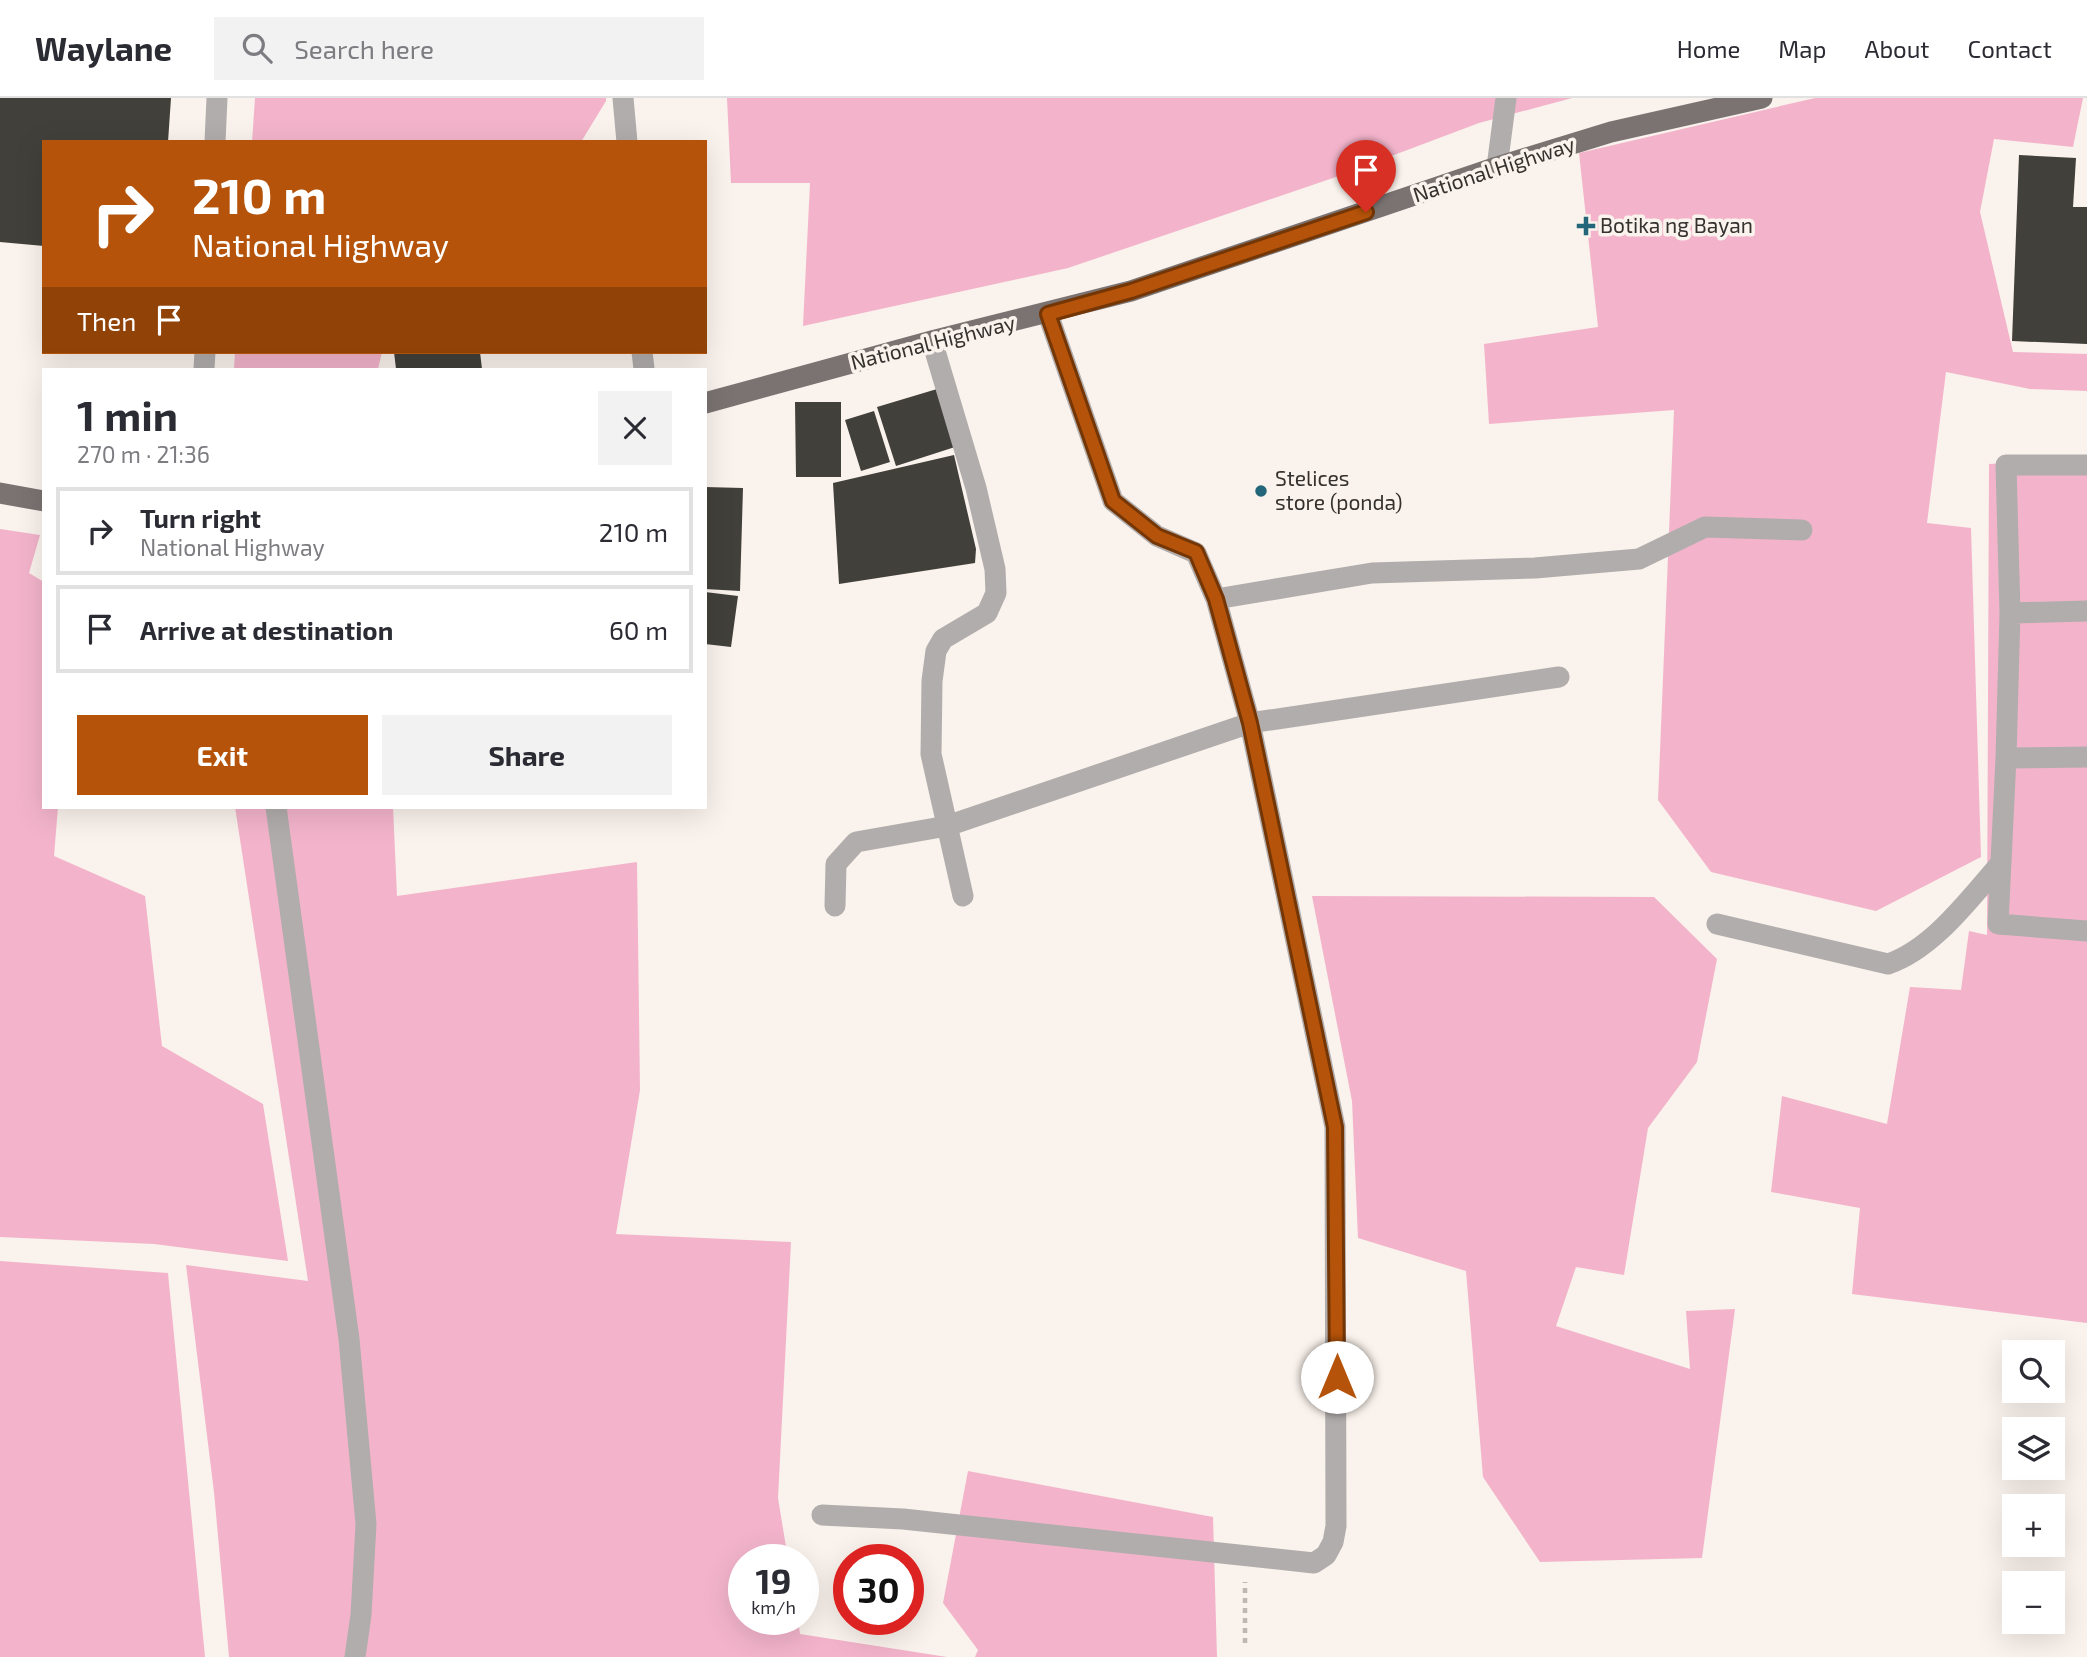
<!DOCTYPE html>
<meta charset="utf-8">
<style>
:root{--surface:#fff;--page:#f2f2f3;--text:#2b2b33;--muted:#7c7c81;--line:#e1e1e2;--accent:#b45309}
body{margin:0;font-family:"Exo 2",sans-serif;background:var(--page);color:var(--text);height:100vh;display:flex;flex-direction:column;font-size:26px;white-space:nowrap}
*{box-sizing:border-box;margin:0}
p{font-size:23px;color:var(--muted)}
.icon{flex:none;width:38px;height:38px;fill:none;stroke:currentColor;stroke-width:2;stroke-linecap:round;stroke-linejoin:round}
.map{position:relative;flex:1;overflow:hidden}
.panel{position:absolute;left:42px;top:270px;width:665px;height:441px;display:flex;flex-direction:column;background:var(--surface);border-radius:0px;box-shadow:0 7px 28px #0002}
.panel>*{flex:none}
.hud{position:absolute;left:42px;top:42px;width:665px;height:214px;border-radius:0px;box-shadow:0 7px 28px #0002;background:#b45309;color:#fff;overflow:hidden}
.controls{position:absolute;left:2002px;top:1242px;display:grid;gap:14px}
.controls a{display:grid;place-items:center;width:63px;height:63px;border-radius:0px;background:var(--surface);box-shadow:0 7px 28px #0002;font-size:35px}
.speed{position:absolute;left:728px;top:1446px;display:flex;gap:14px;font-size:35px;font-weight:700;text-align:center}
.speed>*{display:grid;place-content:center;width:91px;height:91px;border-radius:50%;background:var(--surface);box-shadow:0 7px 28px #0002;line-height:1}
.speed small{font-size:18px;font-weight:400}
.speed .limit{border:10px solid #d22;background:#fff;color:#111}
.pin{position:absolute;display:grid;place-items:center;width:60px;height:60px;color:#fff;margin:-72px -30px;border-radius:50% 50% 50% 0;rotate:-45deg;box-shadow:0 0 7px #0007}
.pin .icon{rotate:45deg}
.me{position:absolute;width:77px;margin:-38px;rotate:0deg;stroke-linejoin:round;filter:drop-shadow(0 0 5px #0008)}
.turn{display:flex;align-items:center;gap:24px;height:147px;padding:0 35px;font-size:32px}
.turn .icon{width:91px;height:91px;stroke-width:2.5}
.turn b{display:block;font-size:49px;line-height:60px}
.then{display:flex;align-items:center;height:66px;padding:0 35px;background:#0003;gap:14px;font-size:26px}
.round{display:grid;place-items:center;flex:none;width:74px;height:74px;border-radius:0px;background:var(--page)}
.overview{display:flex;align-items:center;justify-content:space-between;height:119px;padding:0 35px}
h1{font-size:42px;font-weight:700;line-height:52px}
.button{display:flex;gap:14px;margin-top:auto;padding:14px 35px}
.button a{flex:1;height:80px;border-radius:0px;background:var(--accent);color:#fff;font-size:28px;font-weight:700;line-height:80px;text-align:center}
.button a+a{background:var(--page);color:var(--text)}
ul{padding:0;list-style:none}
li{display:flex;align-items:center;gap:21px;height:88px;margin:0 14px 10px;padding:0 21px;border:4px solid var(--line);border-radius:0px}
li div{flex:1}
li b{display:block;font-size:26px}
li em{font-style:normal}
header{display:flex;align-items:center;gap:42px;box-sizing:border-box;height:98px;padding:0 35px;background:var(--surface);border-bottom:2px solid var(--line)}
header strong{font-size:33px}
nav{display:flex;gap:38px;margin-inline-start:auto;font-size:24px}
.search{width:490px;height:63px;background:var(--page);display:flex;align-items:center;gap:18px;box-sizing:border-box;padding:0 24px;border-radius:0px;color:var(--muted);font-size:26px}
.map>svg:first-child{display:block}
.green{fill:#f3b4cb}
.building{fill:#42403a}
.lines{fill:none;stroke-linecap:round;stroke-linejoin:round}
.path{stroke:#bdb6b1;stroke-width:4.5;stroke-dasharray:5 5;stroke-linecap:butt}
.lane{stroke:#b1adac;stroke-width:21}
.street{stroke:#b1adac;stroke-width:21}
.primary{stroke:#7a7371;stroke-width:21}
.route-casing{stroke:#753606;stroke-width:18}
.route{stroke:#b45309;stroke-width:12}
.poi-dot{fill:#236679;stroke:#faf2ec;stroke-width:2.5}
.labels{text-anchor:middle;stroke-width:7;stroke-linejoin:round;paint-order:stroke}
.street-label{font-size:21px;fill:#34312e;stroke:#faf2ec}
.poi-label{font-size:21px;fill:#34312e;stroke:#faf2ec;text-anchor:start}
</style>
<header>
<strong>Waylane</strong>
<div class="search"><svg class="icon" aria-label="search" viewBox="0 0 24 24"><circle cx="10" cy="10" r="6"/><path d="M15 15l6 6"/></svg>Search here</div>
<nav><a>Home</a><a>Map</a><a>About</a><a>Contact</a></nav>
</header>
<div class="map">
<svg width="2087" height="1559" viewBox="0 0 2087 1559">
<rect width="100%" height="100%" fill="#faf2ec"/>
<path class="green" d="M255 0H606V3L581 44H252Z
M727 0H1572L1479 25 1333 80 1068 170 803 228 810 85H731Z
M1815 0H2083L2073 49 1994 41 1980 114 2013 254 2087 256V293L2030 291 1946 274 1927 425 1971 430 1981 759 1876 813 1711 774 1658 702 1674 312 1489 326 1484 246 1598 229 1579 55Z
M235 254H382L378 271H234Z
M2087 360V1225L1852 1196 1860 1110 1771 1094 1782 998 1887 1026 1910 889 1961 892 1969 833 1987 837 1989 366Z
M0 431 40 437 29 475 44 484V709H58L54 758 145 798 162 948 263 1006 288 1163 154 1146 0 1139Z
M235 709H393L397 798 637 764 640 992 616 1136 791 1144 778 1400 788 1461H744V1521H798L800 1536 947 1559H229L214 1394 186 1167 308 1183Z
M1312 798 1654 799 1717 861 1697 964 1648 1030 1624 1177 1576 1169 1556 1228 1690 1271 1686 1213 1735 1211 1702 1460 1540 1464 1483 1379 1466 1173 1358 1140 1352 1003Z
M0 1163 168 1175 205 1559H0Z
M968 1373 1213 1419 1217 1559H975L978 1552 943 1505Z"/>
<path class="building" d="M0 0H171L168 44H44V148L0 144Z
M2019 57 2076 60 2073 109H2087V246L2012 243Z
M394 254H480L482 271H396Z
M937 291 955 349 896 368 877 309Z
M795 304H841V379H796Z
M874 313 890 364 861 373 845 322Z
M954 357 976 451 975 465 839 486 833 385Z
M705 389 743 390 740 493 705 491Z
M705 494 738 498 731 549 705 546Z"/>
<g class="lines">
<path class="path" d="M1245 1545V1484"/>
<path class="lane" d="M215 44 217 0
M1497 69 1506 0
M204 271 205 254"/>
<path class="street" d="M623 0 627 44
M932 243 976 390 995 471 996 495 987 515 943 541 936 553 932 583 931 656 963 798
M642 254 644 271
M2087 367H2006L2010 515 2006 660 1998 826 2087 833
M1216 501 1372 475 1535 470 1639 461 1705 429 1802 432
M2010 515 2087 513
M2006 660 2087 659
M276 709 349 1241 366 1426 361 1517 355 1559
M835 808 836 766 856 744 947 728 1250 625 1559 579
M1717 826 1888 866C1933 851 1970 800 2001 765
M822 1417 903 1421 1314 1465 1326 1457 1333 1444 1336 1428 1335 1029 1250 625 1216 501 1196 455 1157 438 1113 403 1048 216"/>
<path class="primary" d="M705 305 932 243 1131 193 1497 69 1611 34 1762 0
M0 395 44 403"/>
</g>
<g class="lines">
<g class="route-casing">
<path id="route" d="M1337 1279 1335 1029 1250 625 1216 501 1196 454 1157 438 1113 403 1048 216 1131 193 1366 114"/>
</g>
<use href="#route" class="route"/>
</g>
<g class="poi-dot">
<path d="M1582.5 117.5h7v7h7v7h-7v7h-7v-7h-7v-7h7z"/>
<circle cx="1261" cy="393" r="7"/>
</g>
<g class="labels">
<g class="street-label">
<text transform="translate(1494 72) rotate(-18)" y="7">National Highway</text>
<text transform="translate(933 245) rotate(-14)" y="7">National Highway</text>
</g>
<g class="poi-label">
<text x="1600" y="135">Botika ng Bayan</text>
<text x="1275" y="388">Stelices<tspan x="1275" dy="24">store (ponda)</tspan></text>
</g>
</g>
</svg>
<div class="controls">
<a><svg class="icon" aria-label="search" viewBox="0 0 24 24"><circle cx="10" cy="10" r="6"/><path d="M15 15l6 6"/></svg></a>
<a><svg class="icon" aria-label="layers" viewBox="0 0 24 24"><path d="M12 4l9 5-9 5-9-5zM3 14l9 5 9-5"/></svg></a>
<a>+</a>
<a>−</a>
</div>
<div class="speed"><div>19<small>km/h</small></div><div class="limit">30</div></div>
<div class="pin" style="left:1366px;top:114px;background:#d93025"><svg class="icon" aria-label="arrive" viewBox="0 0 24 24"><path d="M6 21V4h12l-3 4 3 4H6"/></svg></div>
<svg class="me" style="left:1337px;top:1279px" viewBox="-20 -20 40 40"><circle r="19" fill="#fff"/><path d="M0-13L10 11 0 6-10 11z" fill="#b45309"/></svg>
<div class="hud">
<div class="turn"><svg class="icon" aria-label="right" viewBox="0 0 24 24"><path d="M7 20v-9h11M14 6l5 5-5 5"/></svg><div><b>210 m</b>National Highway</div></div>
<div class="then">Then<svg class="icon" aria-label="arrive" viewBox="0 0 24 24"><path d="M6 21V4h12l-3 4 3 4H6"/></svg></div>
</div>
<section class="panel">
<div class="overview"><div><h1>1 min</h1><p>270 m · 21:36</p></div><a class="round"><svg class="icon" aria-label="close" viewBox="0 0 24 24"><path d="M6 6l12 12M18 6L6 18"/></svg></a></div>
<ul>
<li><svg class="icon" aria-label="right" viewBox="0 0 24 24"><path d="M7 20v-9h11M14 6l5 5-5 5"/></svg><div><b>Turn right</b><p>National Highway</p></div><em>210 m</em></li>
<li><svg class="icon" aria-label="arrive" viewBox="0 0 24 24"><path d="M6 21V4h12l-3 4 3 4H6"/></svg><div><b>Arrive at destination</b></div><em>60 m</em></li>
</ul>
<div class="button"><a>Exit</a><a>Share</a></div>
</section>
</div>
